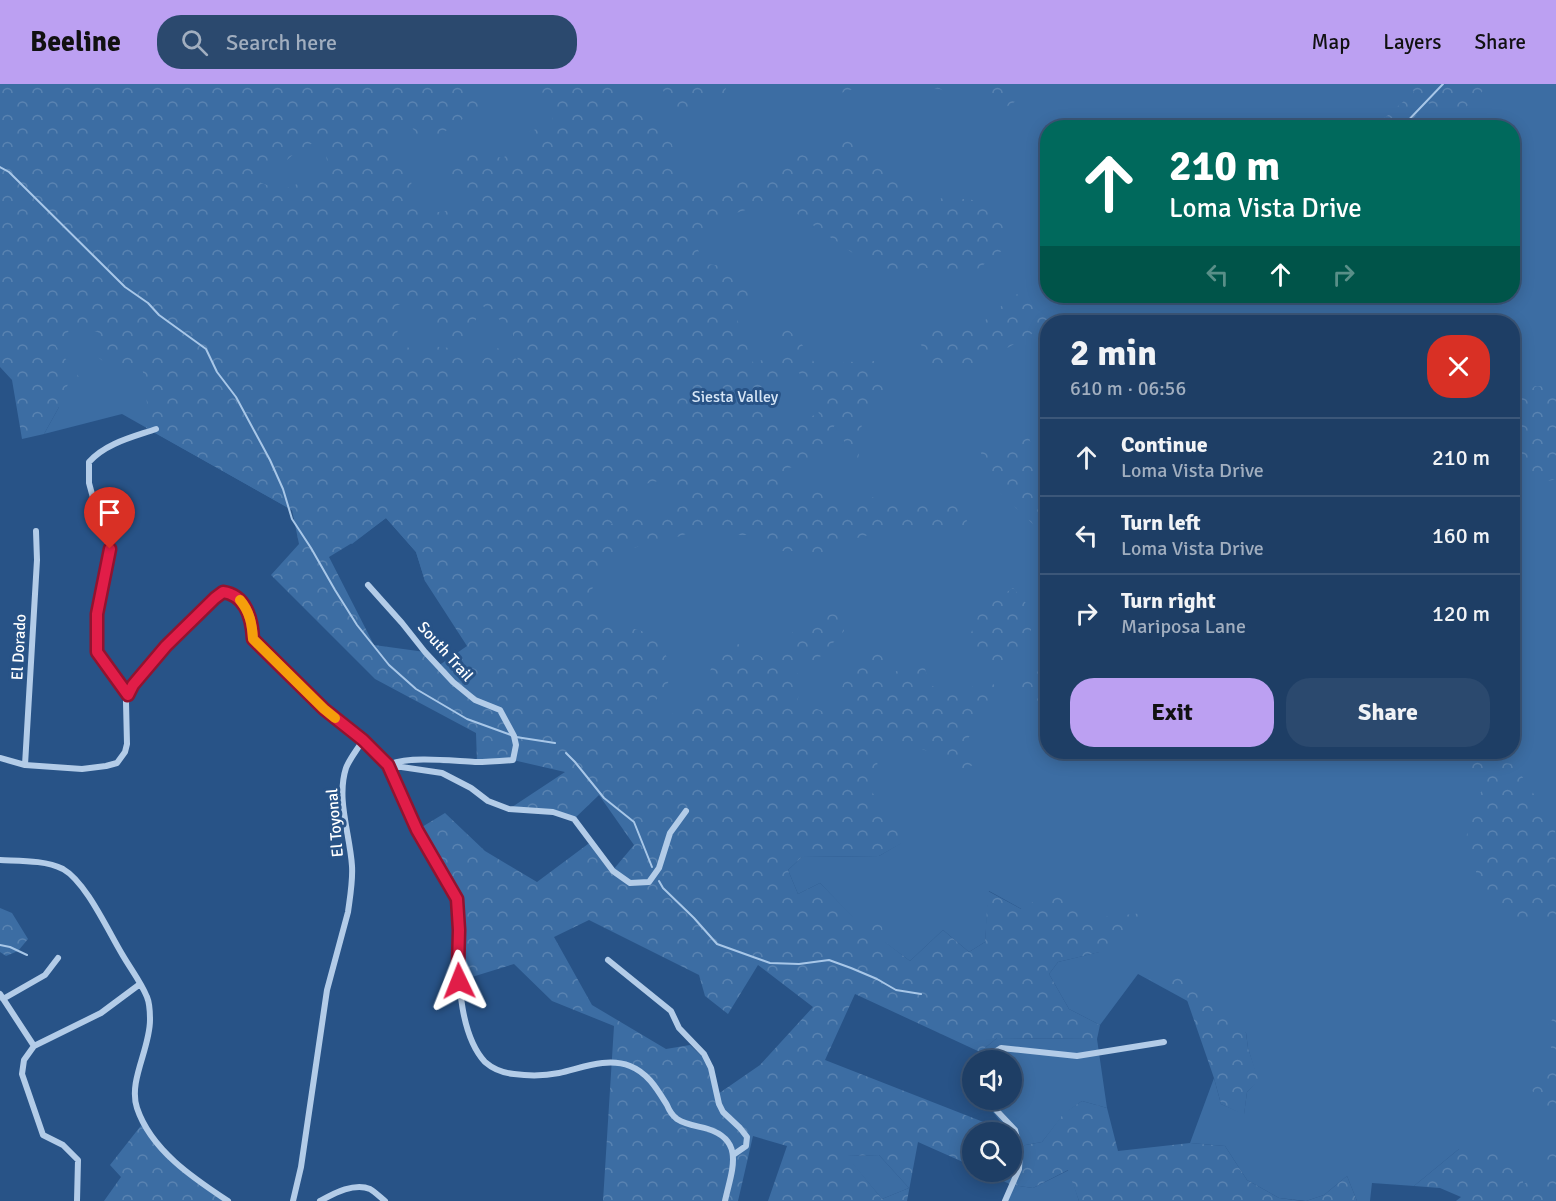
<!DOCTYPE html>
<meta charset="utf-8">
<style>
:root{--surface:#1e3e65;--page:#2b496e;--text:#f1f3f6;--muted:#a1aebf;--line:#3c5779;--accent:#bca0f2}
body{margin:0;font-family:Signika,sans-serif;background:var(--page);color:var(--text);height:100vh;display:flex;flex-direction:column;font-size:22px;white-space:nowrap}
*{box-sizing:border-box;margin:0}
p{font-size:20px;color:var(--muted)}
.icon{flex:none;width:33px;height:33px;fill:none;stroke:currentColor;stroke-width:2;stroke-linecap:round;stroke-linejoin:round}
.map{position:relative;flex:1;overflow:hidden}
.drawer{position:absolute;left:1040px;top:231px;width:480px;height:444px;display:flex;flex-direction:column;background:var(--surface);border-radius:24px;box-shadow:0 3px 15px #0003,0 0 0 2px var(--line)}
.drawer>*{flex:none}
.banner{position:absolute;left:1040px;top:36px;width:480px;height:183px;border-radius:24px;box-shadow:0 3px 15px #0003,0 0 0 2px var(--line);background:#00695c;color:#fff;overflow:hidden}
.controls{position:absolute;left:962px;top:966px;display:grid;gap:12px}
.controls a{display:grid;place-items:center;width:60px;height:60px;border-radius:50%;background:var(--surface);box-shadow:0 3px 15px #0003,0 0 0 2px var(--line);font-size:30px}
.pin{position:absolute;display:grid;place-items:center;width:51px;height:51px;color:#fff;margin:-62px -26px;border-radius:50% 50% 50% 0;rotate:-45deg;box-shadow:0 0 6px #0007}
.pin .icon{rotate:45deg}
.me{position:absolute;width:66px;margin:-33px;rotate:358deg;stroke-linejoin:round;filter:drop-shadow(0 0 4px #0008)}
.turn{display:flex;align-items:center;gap:21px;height:126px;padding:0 30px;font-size:27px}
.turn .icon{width:78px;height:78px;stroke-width:2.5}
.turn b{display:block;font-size:42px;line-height:51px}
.lanes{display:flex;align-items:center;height:57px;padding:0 30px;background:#0003;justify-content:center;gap:30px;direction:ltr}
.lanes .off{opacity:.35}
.round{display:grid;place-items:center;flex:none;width:63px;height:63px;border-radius:24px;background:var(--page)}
.overview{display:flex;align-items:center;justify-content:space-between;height:102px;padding:0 30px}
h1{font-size:36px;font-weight:700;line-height:45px}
.cta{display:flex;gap:12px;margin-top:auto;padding:12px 30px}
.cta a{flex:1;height:69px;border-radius:24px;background:var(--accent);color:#111;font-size:24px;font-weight:700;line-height:69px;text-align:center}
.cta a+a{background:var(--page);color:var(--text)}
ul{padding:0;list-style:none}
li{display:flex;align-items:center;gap:18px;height:78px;padding:0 30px;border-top:2px solid var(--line)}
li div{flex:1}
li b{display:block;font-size:22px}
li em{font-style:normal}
header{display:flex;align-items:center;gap:36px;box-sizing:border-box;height:84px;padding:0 30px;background:var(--accent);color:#111}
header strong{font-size:28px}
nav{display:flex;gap:33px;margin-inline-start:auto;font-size:21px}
.search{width:420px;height:54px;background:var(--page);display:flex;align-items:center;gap:15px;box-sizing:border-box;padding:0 21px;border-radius:24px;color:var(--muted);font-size:22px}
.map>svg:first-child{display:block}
.green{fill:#3c6da3;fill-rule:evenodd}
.forest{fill:url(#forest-crowns);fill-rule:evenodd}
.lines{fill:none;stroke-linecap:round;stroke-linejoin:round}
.stream{stroke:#a8c7e8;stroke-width:2}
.street{stroke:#b3cce8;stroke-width:6}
.route-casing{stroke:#92132f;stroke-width:15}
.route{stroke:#e11d48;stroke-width:10}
.slow{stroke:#f59e0b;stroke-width:10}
.labels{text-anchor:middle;stroke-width:6;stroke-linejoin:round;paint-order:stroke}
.park-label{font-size:16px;fill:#d7e6f6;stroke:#285387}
.street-label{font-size:16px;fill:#fff;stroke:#285387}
</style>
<header>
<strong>Beeline</strong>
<div class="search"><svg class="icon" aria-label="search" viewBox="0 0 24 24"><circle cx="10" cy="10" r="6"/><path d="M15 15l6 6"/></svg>Search here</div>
<nav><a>Map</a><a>Layers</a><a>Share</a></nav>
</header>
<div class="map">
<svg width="1556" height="1117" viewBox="0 0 1556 1117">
<defs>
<pattern id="forest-crowns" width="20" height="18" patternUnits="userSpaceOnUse" patternTransform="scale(1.5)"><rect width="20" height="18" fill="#3c6da3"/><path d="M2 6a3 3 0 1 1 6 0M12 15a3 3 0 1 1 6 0" fill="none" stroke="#5983b1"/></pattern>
</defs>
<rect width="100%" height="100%" fill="#285387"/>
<path class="green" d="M0 0H1556V1117H1553L1459 1065 1414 1102 1372 1099 1370 1117H1357L1347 1092 1324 1111 1306 1117 1279 1114 1247 1096 1225 1062 1190 1059 1214 994 1221 1020 1244 1030 1247 1008 1258 997 1248 964 1246 949 1138 890 1100 941 1069 925 1049 890 1058 878 1099 868 989 807 985 858 969 868 943 846 910 877 857 838 820 799 798 810 788 786 802 773 879 772 901 759 656 638 425 497 416 468 386 434 352 460 122 330 44 350 59 323 42 286ZM1047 44H1512V212H1047ZM1047 238H1512V668H1047Z
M997 954 1097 955 1107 1024 1082 1017 1064 1030 1042 1058 1015 1063 1011 1053V1048H1009L983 1016H1011V976H977L980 968Z
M879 1071 909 1104 882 1115 846 1072Z
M1069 1086 1079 1117H1005L1012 1101 1033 1104Z"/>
<path class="forest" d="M0 0H481L478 3V24L440 51 422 59 408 37 386 64 411 90 412 118C433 131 442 131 465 119L467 93H437L469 66 502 74 524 63 530 47 554 40 546 8 528 12 523 0H624L639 28 670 53 677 78 694 110 782 88 791 67 817 76 838 54 856 51 911 98 929 119 945 113 982 117 1007 143 1004 165 974 188 926 184 893 197 784 121 752 124 717 135 693 157 706 180 733 183 758 214 737 235 753 279 785 269 767 250 782 240 799 256 818 284 848 278 875 277 885 284 887 314 861 327 862 355 856 384 836 339 826 356 806 380 784 385 786 405 824 407 840 425 867 411 888 420 934 415 968 427 965 450 933 445 895 444 857 454 820 473 794 467H772L752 451H732L713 441 671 455 624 466 597 484 591 511 610 538 652 550 676 587 652 622 657 637 668 631 704 622 708 594 717 565 738 560 771 578 793 548 814 531 839 530 844 547 821 572 796 586 802 602 797 617 842 635V603L852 579 879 553 886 579 884 594 922 573 929 600 946 610 990 598 1006 609 980 632 967 657 977 680 952 688 944 673 908 660 876 668 878 685 871 706 885 729 901 730 902 759 879 772 802 773 788 786 798 810 820 799 857 837 880 833 885 858 910 877 943 846 969 868 985 858 988 807 1021 825 1049 809 1066 814 1083 835 1144 829 1132 852 1100 868 1058 878 1049 890 1069 925 1100 941 1097 955 997 954 980 968 855 910 825 976 1009 1048H972V1082L918 1058 907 1117H768L787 1062 753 1052 738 1117H603L614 942 552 917 514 880 459 897 458 822 417 746 445 729 485 767 537 798 592 757 613 786 634 761 599 711 574 735 553 728 509 725 565 688 513 676 477 678 476 649 375 595 271 491 299 460 292 426 146 344 147 319 142 281 123 293 94 270 98 248 73 242 56 262 79 293 68 300 59 323 44 350 22 355 12 296 0 283ZM323 55 328 82 305 97 282 106 261 99 259 77H286L299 65ZM411 215 419 237 444 241 450 264 430 262 418 269 395 256 400 239 396 222ZM478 218 512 246 518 276 494 262 481 279 480 302 466 295 464 263 475 244ZM798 288 811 301 819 330 783 340 770 322 773 305ZM658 397 688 421 610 440 637 420 611 408ZM386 434 416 468 425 497 467 562 438 582 425 568 374 561 329 473 352 459ZM589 836 699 891 705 912 728 930 758 881 813 923 760 981 718 1010 711 981 690 961 666 965 592 921 554 853ZM879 1071 909 1104 882 1115 847 1072Z
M659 0H728L722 13 703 17 682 37Z
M823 0H868L838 10Z
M919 0H968L955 13 940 5 922 3Z
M990 0H1020L1018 16 996 29Z
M1408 0H1493L1488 2 1465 24 1450 29 1428 19 1405 43H1372L1387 32 1414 8Z
M1033 207 1050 238H1047V241L966 288 934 284 915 250 935 241 956 245 983 238 1014 211Z
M1535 302 1556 303V395L1536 400 1523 394 1512 378V317L1519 316Z
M1027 345 1035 376V400L1047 409V440H1033L992 401 979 363 1006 364Z
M1013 504 1031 525V553L995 589 979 575 971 549 981 525Z
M1047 583V623L1022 621 1010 599Z
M1451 668H1484L1492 678 1514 680 1537 715 1555 736 1556 838 1542 841 1503 831 1483 810 1466 755 1473 719 1483 705 1453 675Z
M0 824 12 829 28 855 18 867 6 872 0 868Z
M1164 887 1203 905 1223 923 1246 949 1248 964 1259 997 1247 1008 1244 1031 1221 1020 1214 994 1187 916 1138 889Z
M1556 930V981L1546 945Z
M1556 982V1040L1545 1032 1529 1000Z
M1082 1017 1107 1024 1118 1067 1190 1059 1225 1062 1247 1096 1279 1114 1302 1117H1079L1068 1086 1033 1104 1012 1101 983 1088H1011V1053L1015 1063 1042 1058 1064 1029Z
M143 1039 180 1083 228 1117H104L121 1093 110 1081Z
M1556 1061V1117H1456L1461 1113 1440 1104 1414 1102 1459 1065 1506 1066 1523 1082V1100L1544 1092V1070Z
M1347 1092 1357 1117H1306L1324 1111Z"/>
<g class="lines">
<path class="stream" d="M1401 44 1443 0
M0 83 9 88 125 203 148 219 159 231 206 265 217 288 236 313 270 376 283 405 292 435 311 464 335 506 357 541 389 581 416 605 467 635 511 651
M516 653 555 659
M566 669 575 678 604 714 634 738 652 783
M659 797 663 804 694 834 717 860 770 879 799 880 829 876 851 884 877 895 896 906 921 910
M0 861 10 863 27 871"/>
<path class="street" d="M368 501 402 539 425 568 453 598 475 616 500 626 514 652 516 661 513 676C501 677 488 678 475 678 452 677 412 672 390 680
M128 611 97 568V530L110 465 98 432 89 399V378C106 359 133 353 156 345
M0 674 25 681 82 685 106 682 117 679 125 668 127 660 126 618 133 601 166 562 215 514 223 508C246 511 252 535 253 555 277 578 299 603 324 625 341 640 360 653 376 669 380 673 386 677 389 682 404 705 412 735 425 760 435 778 450 797 457 815 462 830 459 850 459 865 458 899 461 952 485 978 493 985 504 989 514 990 529 992 544 992 559 989 582 984 607 973 630 982 648 989 657 1005 667 1021 669 1026 673 1032 677 1035 686 1041 698 1042 708 1045 746 1057 731 1088 725 1117
M25 681 37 476 36 447
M388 681 442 689 471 704 488 717 509 725 553 728 574 735 613 787 630 799 649 798 659 784 670 749 686 727
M0 776C20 777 45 776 63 785 86 798 108 847 122 870 130 884 141 898 147 913 150 920 150 929 150 936 150 965 128 997 137 1024 151 1066 193 1094 228 1117
M608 876 671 927 679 944 704 970 711 984 719 1020 723 1028 740 1044 747 1053 746 1062 733 1071
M0 910 34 962
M3 915 45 891 58 874
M986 976 990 971 1001 964 1077 972 1164 958
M989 1016 997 1027 1015 1046 1020 1066 1019 1085 1005 1117
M77 1117 78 1076 63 1061 43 1051 22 990 24 976 34 962 101 929 140 900
M293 1117 301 1083 327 906 348 828C350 813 353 797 352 782 350 750 336 715 346 684 350 674 357 666 363 656
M320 1117C333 1110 354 1098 370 1105 375 1108 380 1113 385 1117"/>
</g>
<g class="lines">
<g class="route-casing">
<path id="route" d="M110 465 97 530V568L128 611 133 601 166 562 215 514 223 508C246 511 252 535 253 555L324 625 363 656 388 681 417 746 457 815 459 846 458 883 459 897"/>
</g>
<use href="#route" class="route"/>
<path class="slow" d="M240 516C250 528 252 540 253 555L324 625 335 634"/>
</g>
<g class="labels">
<g class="park-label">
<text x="735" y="318">Siesta Valley</text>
</g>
<g class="street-label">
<text transform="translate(18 563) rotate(-87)" y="6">El Dorado</text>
<text transform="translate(446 567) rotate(48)" y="6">South Trail</text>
<text transform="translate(334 739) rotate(-95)" y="6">El Toyonal</text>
</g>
</g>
</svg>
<div class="controls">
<a><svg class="icon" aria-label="sound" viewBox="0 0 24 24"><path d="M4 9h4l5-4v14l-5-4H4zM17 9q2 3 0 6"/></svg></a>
<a><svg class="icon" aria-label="search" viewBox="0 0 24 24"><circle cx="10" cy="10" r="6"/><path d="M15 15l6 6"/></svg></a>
</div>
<div class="pin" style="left:110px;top:465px;background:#d93025"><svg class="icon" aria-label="arrive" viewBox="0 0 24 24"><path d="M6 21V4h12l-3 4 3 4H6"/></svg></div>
<svg class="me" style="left:459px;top:897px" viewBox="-20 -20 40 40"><path d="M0-17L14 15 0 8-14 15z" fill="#e11d48" stroke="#fff" stroke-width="4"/></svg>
<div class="banner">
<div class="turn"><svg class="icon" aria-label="ahead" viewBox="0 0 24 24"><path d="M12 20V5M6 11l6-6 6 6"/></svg><div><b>210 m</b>Loma Vista Drive</div></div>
<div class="lanes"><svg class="icon off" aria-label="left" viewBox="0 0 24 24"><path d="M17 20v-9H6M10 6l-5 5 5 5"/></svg><svg class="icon" aria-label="ahead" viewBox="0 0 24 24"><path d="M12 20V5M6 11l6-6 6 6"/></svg><svg class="icon off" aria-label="right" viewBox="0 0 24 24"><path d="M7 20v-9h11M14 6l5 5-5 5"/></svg></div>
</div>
<section class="drawer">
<div class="overview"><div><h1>2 min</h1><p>610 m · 06:56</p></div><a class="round" style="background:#d93025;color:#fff"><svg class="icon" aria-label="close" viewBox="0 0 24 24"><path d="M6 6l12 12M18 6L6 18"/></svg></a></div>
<ul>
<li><svg class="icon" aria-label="ahead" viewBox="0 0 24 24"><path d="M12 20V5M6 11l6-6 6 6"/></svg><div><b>Continue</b><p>Loma Vista Drive</p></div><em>210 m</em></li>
<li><svg class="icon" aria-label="left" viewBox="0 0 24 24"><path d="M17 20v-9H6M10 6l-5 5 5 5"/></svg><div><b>Turn left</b><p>Loma Vista Drive</p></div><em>160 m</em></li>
<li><svg class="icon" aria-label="right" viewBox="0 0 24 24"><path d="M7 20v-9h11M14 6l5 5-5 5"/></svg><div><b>Turn right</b><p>Mariposa Lane</p></div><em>120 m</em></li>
</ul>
<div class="cta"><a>Exit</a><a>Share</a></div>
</section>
</div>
